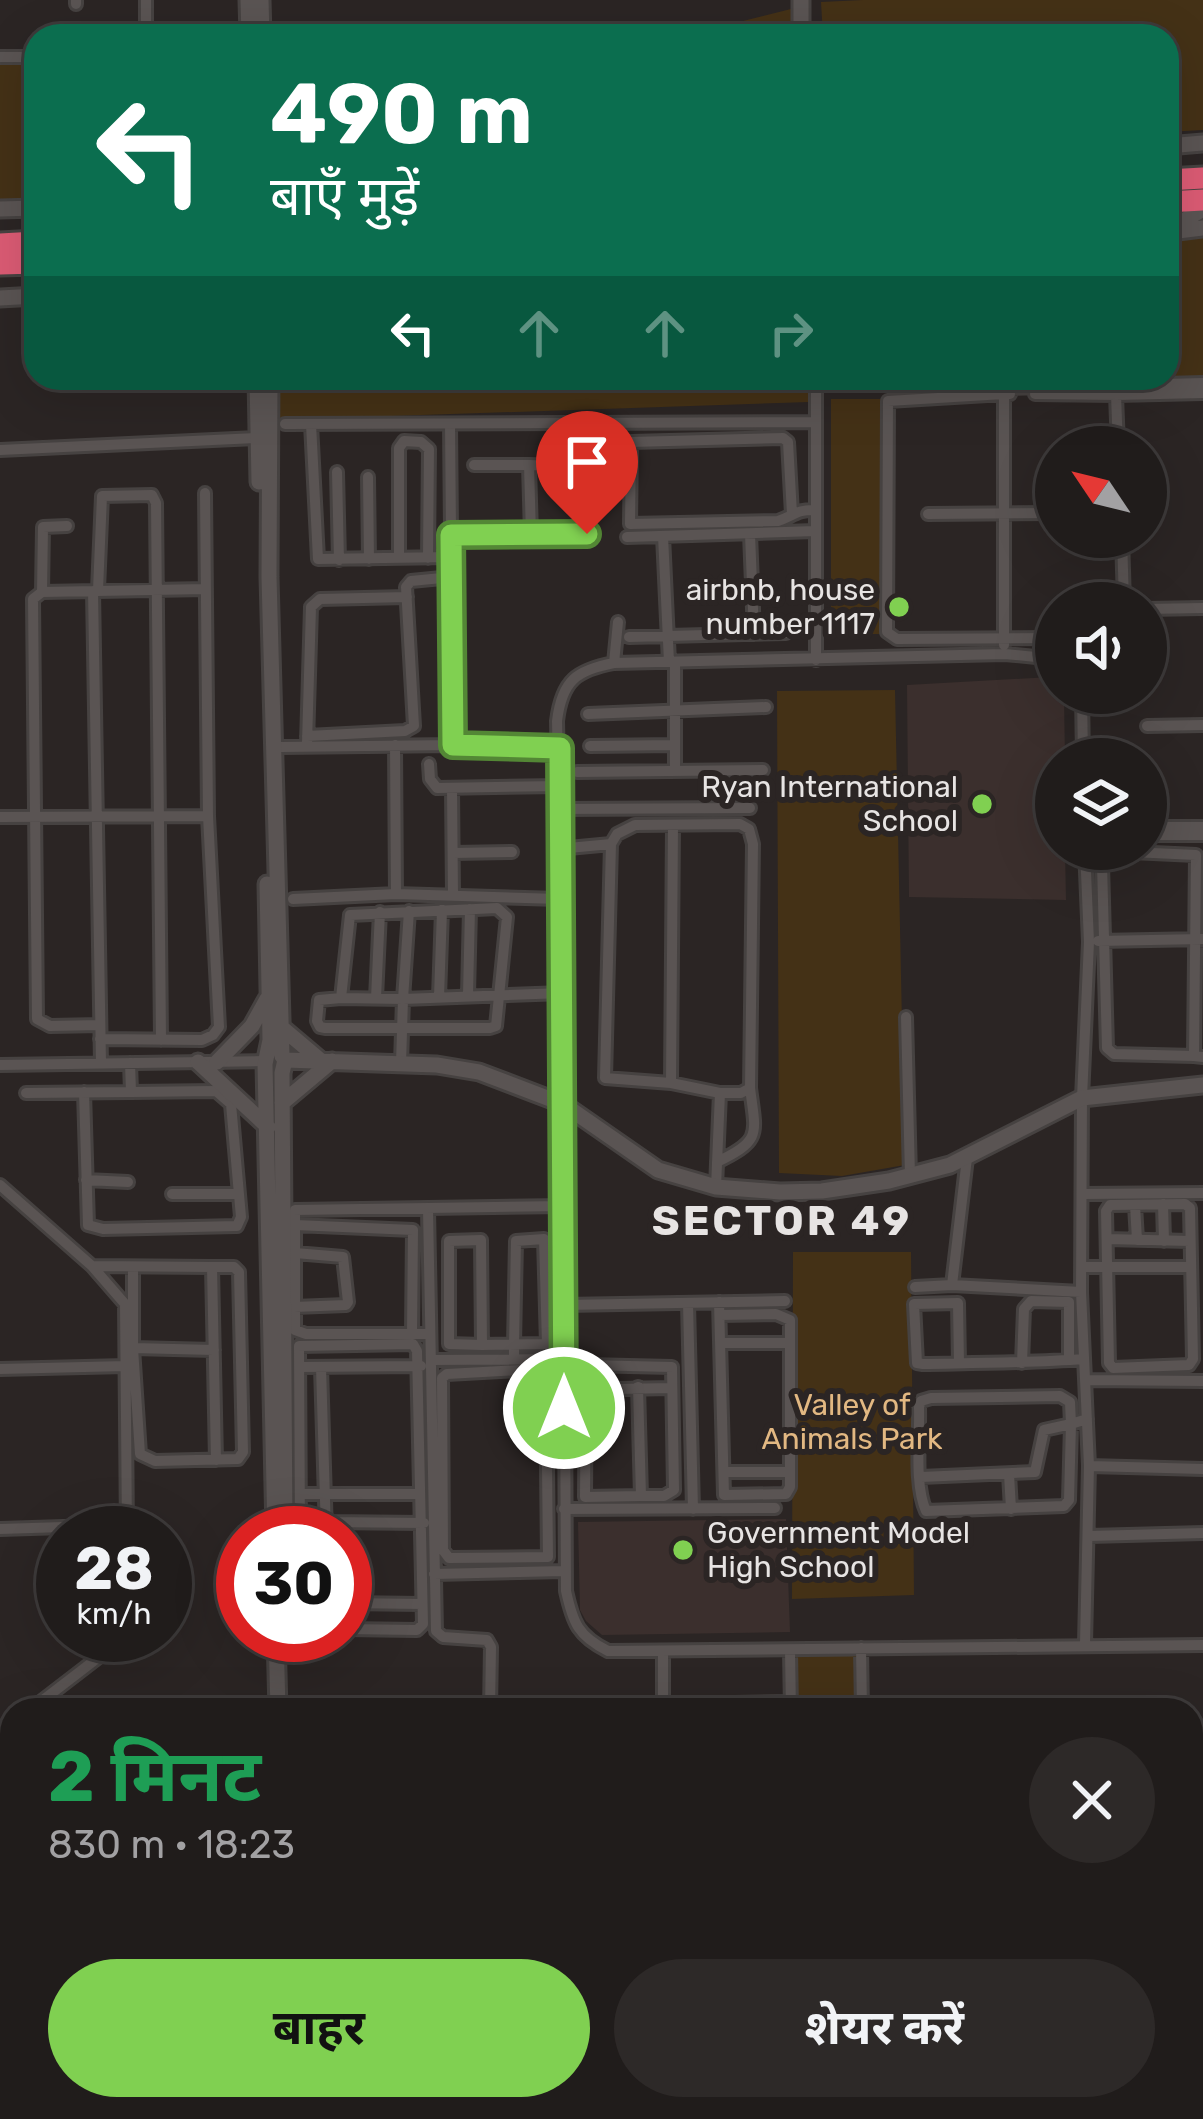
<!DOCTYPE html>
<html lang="hi">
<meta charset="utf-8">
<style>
:root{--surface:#201c1b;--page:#2d2928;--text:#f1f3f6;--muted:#a2a1a3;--line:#3d3a3a;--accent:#80d051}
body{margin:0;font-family:Rubik,"Noto Sans Devanagari",sans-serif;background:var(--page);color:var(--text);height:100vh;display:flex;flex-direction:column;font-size:45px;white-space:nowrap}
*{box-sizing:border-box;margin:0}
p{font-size:39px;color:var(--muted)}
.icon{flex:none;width:66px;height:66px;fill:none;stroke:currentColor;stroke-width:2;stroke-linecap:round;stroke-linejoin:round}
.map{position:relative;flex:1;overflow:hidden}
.panel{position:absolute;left:0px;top:1698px;width:1203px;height:423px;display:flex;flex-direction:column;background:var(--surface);border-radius:36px 36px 0 0;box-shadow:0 12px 48px #0002,0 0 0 3px var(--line)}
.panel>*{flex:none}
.banner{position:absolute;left:24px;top:24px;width:1155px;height:366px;border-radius:36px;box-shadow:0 12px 48px #0002,0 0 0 3px var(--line);background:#0b6e4f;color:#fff;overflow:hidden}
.needle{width:78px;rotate:305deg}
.buttons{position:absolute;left:1035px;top:426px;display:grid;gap:24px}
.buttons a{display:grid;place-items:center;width:132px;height:132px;border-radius:50%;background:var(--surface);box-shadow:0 12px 48px #0002,0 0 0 3px var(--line);font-size:60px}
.speed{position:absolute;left:36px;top:1506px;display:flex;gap:24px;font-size:60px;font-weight:700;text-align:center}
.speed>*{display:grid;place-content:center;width:156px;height:156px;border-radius:50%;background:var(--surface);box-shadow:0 12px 48px #0002,0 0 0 3px var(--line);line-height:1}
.speed small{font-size:30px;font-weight:400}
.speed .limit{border:18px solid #d22;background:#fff;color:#111}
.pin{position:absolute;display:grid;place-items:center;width:102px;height:102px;color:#fff;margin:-123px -51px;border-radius:50% 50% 50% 0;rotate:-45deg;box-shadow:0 0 12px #0007}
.pin .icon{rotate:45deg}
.me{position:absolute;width:132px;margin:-66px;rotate:0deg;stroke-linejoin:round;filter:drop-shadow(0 0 9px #0008)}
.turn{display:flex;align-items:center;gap:42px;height:252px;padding:0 48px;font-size:54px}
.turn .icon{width:156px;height:156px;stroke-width:2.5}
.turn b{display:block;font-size:84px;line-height:102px}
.lanes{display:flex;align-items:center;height:114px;padding:0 48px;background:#0003;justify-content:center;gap:60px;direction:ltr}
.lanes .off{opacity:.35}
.round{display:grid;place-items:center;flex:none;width:126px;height:126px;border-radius:63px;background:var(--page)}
.head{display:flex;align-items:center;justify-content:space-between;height:204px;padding:0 48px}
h1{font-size:72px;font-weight:700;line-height:90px;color:#1e9e55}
.primary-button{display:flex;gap:24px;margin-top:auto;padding:24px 48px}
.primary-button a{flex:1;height:138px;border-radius:72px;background:var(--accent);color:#111;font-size:48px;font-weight:700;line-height:138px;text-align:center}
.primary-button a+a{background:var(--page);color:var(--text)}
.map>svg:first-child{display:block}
.built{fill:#3b2f2d}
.green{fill:#443116}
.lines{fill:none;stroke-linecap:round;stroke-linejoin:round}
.street-casing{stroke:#464241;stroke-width:16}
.secondary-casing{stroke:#464241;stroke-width:21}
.highway-casing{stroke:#464241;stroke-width:27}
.street{stroke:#5a5453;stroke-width:10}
.secondary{stroke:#5a5453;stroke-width:15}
.highway{stroke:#db5b74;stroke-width:21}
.route-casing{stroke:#538735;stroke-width:30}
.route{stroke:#80d051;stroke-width:21}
.poi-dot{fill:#80d051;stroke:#2b2524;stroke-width:4.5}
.labels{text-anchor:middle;stroke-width:12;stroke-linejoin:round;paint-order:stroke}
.poi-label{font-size:30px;fill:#e7e4e3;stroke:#2b2524;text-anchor:end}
.park-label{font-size:30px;fill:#e2b882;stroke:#2b2524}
.district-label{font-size:42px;font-weight:bold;letter-spacing:3px;fill:#e7e4e3;stroke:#2b2524}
</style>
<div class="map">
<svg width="1203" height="2119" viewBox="0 0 1203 2119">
<rect width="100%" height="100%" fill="#2b2524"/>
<path class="built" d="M1051 677 1056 693 1064 698 1065 759H1056V849H1065L1066 900 909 897 907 685Z
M786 1519 790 1632 602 1635 586 1621 580 1610 578 1522Z"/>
<path class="green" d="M863 0H1203V130L1167 132V36H823L821 2Z
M791 9V36H411L719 27Z
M36 63V202L0 203V64Z
M1203 235V377L1167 378V237Z
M274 378H808L809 402 274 420Z
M831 399H882V634H831Z
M895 690 905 1165 842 1176 779 1173 777 691Z
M793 1252H911L914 1595 792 1599Z
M858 1653 859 1710H796V1655Z"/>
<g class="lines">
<g class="street-casing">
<path id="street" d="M76 0V4
M146 0V36
M0 57H36
M816 378V660
M816 381 1005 388 1203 383
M1004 394 888 401 887 632 897 639 1056 638
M1035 394 1116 395 1115 386
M285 424 816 422
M311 424 318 559 451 557
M450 424 453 745
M1118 447 1116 395 1203 393
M0 450 258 438
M474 465H529
M337 472 339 560
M368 477 369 559
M792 514 788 442 783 438 631 442 630 524 778 521C793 516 798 509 815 510
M928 514 1056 513
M750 534 754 634
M451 535 587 534 585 424
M531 535 529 465 585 467
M663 536 669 662
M627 537 815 531
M1122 537 1124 603
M399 558V448L404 441 421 442 429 449 428 558
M98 590 102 496 152 495 156 503 161 1040
M93 591 101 1063
M42 592 43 527 67 526
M1146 609 1203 608
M629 637 786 633
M1004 645V394H1010
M1056 659 1005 654 614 663C577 670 562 680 557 721L563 993 566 1591C573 1623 578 1636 608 1651L1203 1645
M614 663 618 622
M1082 693 1083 759
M588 714 766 707
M1147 726 1203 725
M307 736 405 731 414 726 406 587 411 581 452 577
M307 743 311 607 320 599 407 597
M395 745 396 894
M590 746 675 745
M281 747 453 745 560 749
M429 764 430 779 437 788 559 786
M675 770V662
M577 772 763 770
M452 788 453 895
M559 809 750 808
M0 817 208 816
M740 824 749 829 753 844 750 1088 741 1093H720L671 1083 605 1078 611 844 617 834 635 825Z
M1158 827H1203
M1146 835H1203
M558 849 611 844
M453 853 512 852
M293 899 396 894 559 899
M409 911 403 999 563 993
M1098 941 1203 939
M468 995 470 909
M439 997 442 910
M341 998 319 1000 317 1021 320 1027 325 1028H490L496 1026 507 917 497 908 350 915 341 998 403 999 401 1064
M376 998 380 912
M906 1017 910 1176
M100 1025 50 1026 37 1019 33 599 42 592 206 589
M100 1039 202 1040 213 1035 219 1027 208 816 205 493
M1194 1056 1196 855 1110 851 1102 864 1107 1048 1114 1054 1194 1056 1203 1057
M0 1065 265 1061
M671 1083 673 826
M84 1092 88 1225 103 1229 237 1226 241 1217 231 1104 216 1091 131 1092
M26 1093 131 1092 130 1063
M717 1162C762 1140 756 1135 750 1088
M86 1180 128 1182
M0 1185 92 1266 125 1304 127 1533
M716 1187 720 1093
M172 1194H239
M1083 1194 1203 1193
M1163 1204 1164 1241
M1185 1204 1190 1208 1193 1359 1189 1365 1113 1368 1109 1363 1106 1211 1110 1205Z
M1135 1205 1137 1240
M428 1209 436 1631 443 1637 487 1640 491 1647 490 1710
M295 1225 413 1230 412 1334
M1107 1239 1190 1241
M92 1266 212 1267 216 1460
M133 1267V1348L140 1454 155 1461 238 1459 243 1452 239 1272 234 1267H212
M1082 1267H1191
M952 1285 967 1158
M915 1287 952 1285 1081 1292
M719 1302 724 1495 786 1494 790 1487V1320L776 1314 720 1315
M688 1303 693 1509
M564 1305 785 1301
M294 1307 346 1305 348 1302 343 1257 295 1253
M430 1334H306L295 1330V1210L564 1206
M721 1343H790
M482 1345 449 1344V1241L481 1240 482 1345 547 1344 544 1239 516 1241 514 1345V1359
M133 1348 214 1350
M431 1360 564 1359
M959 1363 958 1303 914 1304 917 1363 923 1364C977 1363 1030 1363 1084 1359
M1022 1363 1024 1309 1031 1301 1069 1302V1360
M300 1367 421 1366
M321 1367 326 1533
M0 1369 126 1366
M538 1369 546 1376 548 1557 449 1558 443 1550 442 1378 447 1374Z
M1087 1380 1203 1381
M638 1387 641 1496 585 1497 586 1365 672 1367 674 1490 664 1496H641
M564 1390 672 1388
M1089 1466 1203 1469
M724 1472H790
M1009 1474 1011 1509
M921 1477 1035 1472 1044 1430 1071 1424 1069 1500 1064 1506 926 1511C914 1484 920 1438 919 1407L921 1401 931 1398 1060 1396 1070 1402 1071 1424 1087 1419
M300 1494H419
M564 1509 775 1508
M326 1522 424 1523
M0 1529 127 1525
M300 1533 299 1346 413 1344 417 1351 423 1624 417 1630 345 1629
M1089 1536 1203 1533
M434 1574 564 1571
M345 1603 422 1604
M1085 1644 1089 1466 1081 1292 1082 1098 1089 942 1085 849
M861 1648 862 1710
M663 1651V1708
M790 1651 791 1710
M490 1707 791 1702
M30 1710 108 1650 118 1635
M0 1733 12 1724
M0 1867H12
M2 1878V1991
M234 2109V2119
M814 2109V2119"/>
</g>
<g class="secondary-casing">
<path id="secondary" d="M248 0 249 36
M261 0 262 36
M801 0V36
M1167 146 1203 143
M0 209 36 208
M1167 231 1203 209
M1170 232 1203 228
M0 298 36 296
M257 378 259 482
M270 378 269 577 282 1056 285 1060 437 1065 479 1072 563 1104 658 1170 716 1187 780 1192 822 1191 889 1181 950 1165 1082 1098 1203 1085
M267 884 270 1040 265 1064 275 1533
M281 1027 320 1060
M198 1062 268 1127
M217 1062 252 1026 267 999
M282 1103 332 1061
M285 1533 282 1073 285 1060
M276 1635 278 1710
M1191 2079H1203
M0 2087H12
M292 2109V2119
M279 2119V2109"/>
</g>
<g class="highway-casing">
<path id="highway" d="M1167 180 1203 178
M1167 202 1203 200
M0 244 36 242
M0 264 36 263"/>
</g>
<use href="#street" class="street"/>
<use href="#secondary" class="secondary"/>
<use href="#highway" class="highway"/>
</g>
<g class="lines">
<g class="route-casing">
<path id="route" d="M564 1408 560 748 453 745 451 535 587 534"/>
</g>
<use href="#route" class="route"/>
</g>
<g class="poi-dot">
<circle cx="899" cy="607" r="12"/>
<circle cx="982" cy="804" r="12"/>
<circle cx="683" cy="1550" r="12"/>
</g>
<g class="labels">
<g class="poi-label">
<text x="875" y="600">airbnb, house<tspan x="875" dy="34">number 1117</tspan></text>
<text x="958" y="797">Ryan International<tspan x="958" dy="34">School</tspan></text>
<text x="707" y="1543" text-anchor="start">Government Model<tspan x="707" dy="34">High School</tspan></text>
</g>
<g class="park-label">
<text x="852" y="1415">Valley of<tspan x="852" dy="34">Animals Park</tspan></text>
</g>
<g class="district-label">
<text x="782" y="1235">SECTOR 49</text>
</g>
</g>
</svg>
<div class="buttons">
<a><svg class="needle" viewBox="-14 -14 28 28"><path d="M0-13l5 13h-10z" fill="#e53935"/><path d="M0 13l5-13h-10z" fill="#a2a1a3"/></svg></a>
<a><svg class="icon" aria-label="sound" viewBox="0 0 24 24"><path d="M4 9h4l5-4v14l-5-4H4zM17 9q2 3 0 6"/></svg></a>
<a><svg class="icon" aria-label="layers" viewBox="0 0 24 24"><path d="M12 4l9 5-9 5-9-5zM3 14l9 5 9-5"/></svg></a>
</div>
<div class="speed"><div>28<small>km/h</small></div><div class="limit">30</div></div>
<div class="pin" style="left:587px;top:534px;background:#d93025"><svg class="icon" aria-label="arrive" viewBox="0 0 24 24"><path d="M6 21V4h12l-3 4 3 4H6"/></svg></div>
<svg class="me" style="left:564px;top:1408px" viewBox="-20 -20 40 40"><circle r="17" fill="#80d051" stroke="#fff" stroke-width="3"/><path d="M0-11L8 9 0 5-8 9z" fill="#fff"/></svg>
<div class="banner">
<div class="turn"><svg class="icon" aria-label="left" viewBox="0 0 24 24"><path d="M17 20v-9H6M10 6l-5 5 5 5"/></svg><div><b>490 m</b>बाएँ मुड़ें</div></div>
<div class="lanes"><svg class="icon" aria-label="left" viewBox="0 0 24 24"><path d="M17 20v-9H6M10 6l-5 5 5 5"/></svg><svg class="icon off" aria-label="ahead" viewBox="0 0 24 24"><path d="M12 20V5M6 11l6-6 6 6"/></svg><svg class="icon off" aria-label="ahead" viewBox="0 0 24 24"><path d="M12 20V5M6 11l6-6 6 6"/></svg><svg class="icon off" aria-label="right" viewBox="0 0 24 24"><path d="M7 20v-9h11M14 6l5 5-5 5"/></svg></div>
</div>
<section class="panel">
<div class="head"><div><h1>2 मिनट</h1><p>830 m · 18:23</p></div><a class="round"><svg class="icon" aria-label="close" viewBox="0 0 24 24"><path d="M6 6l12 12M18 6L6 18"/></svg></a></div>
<div class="primary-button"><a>बाहर</a><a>शेयर करें</a></div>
</section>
</div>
